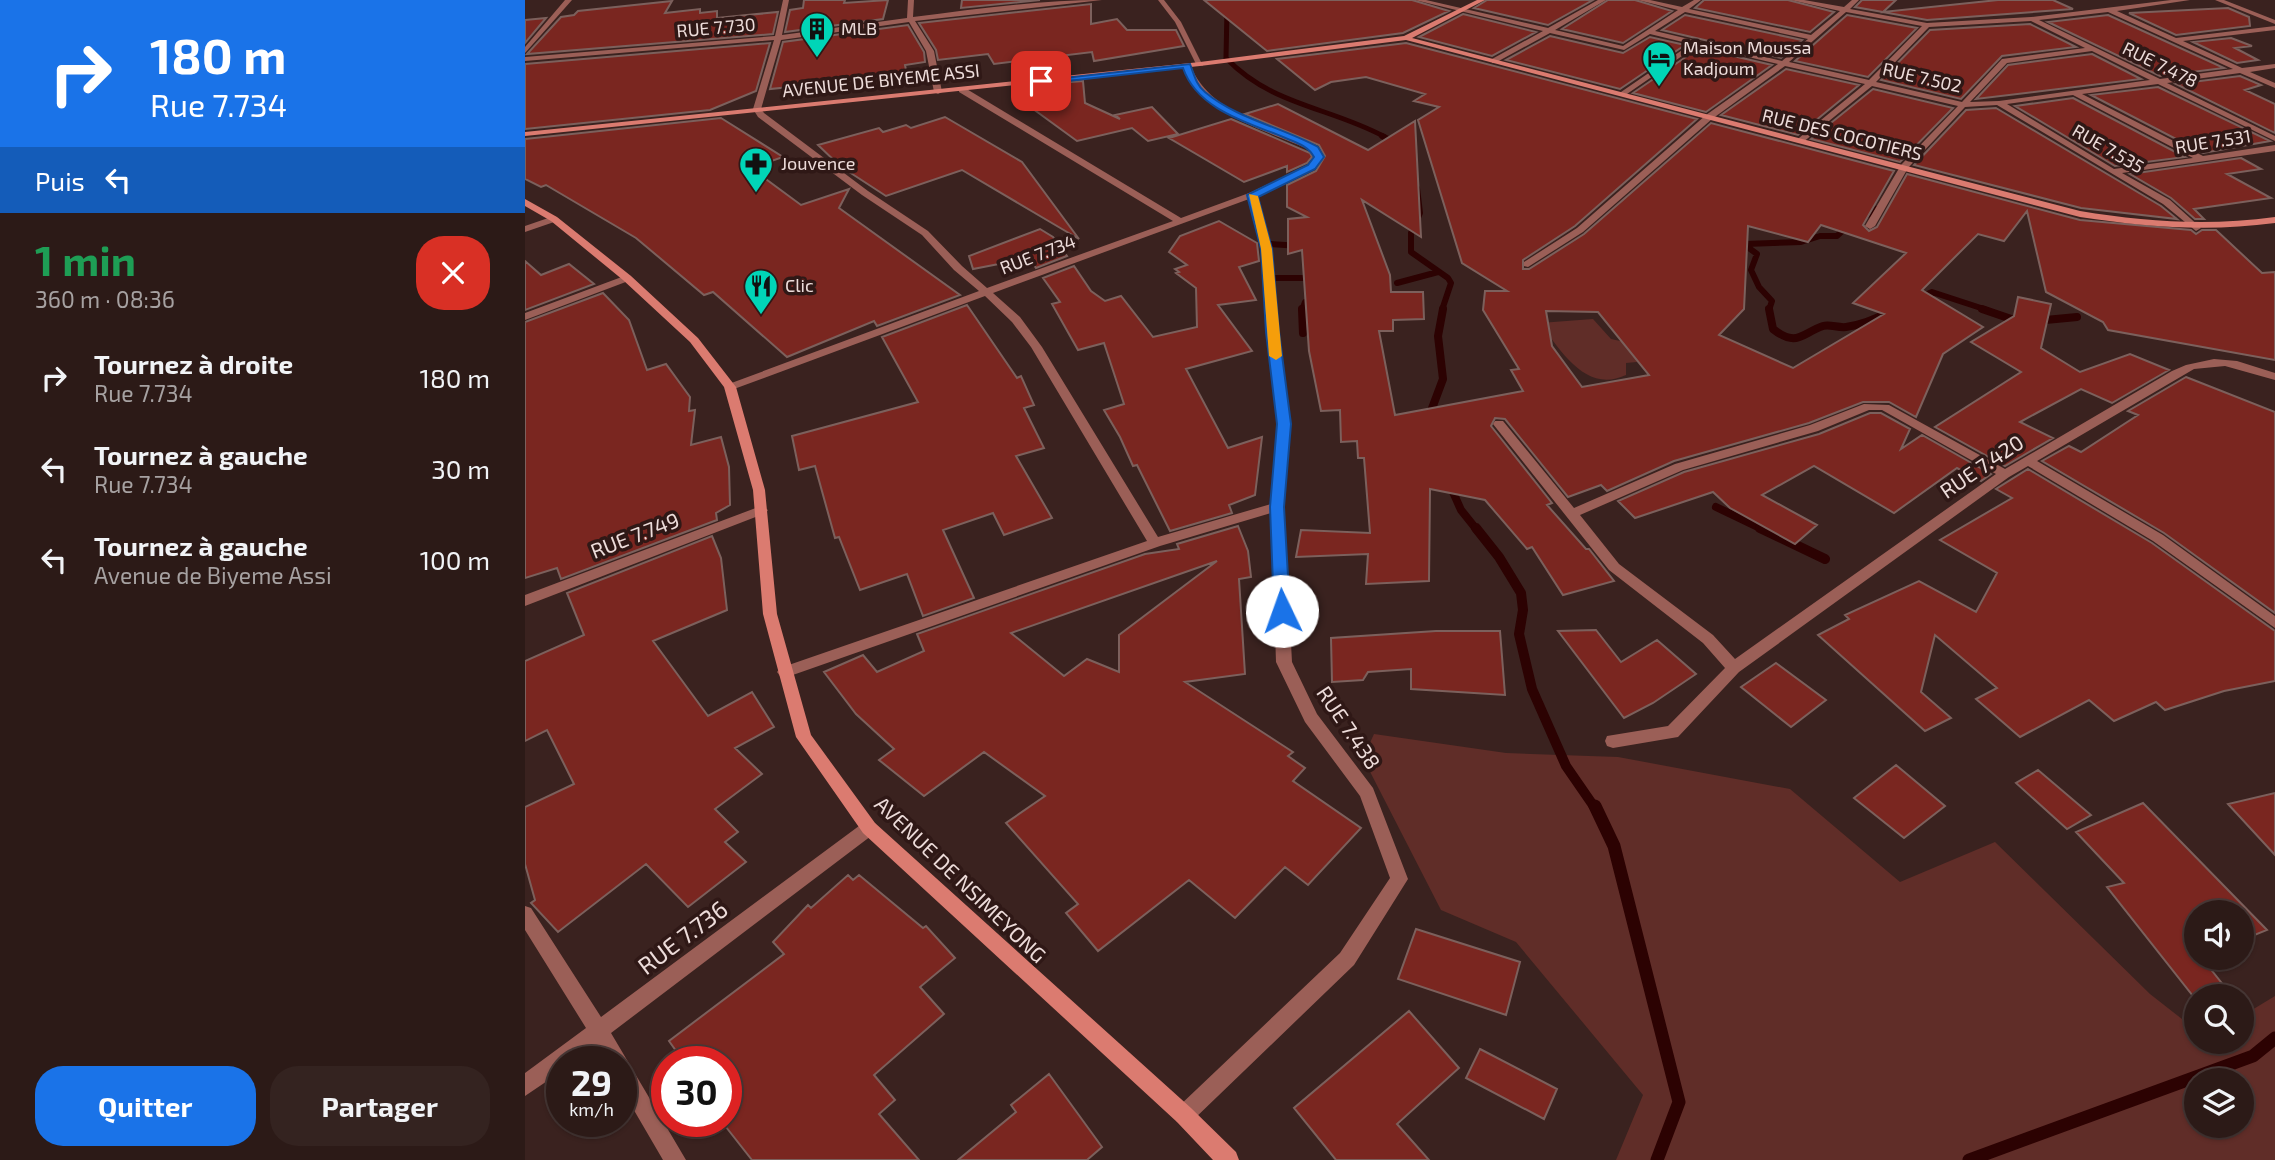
<!DOCTYPE html>
<html lang="fr">
<meta charset="utf-8">
<style>
:root{--surface:#2c1a17;--page:#342320;--text:#f1f3f6;--muted:#a6a1a1;--line:#483836;--accent:#1a73e8}
body{margin:0;font-family:"Exo 2",sans-serif;background:var(--page);color:var(--text);height:100vh;display:flex;flex-direction:column;font-size:26px;white-space:nowrap}
*{box-sizing:border-box;margin:0}
p{font-size:23px;color:var(--muted)}
.icon{flex:none;width:38px;height:38px;fill:none;stroke:currentColor;stroke-width:2;stroke-linecap:round;stroke-linejoin:round}
.map{position:relative;flex:1;overflow:hidden}
.side{display:flex;flex-direction:column;background:var(--surface);width:525px}
.side>*{flex:none}
.guide{background:#1a73e8;color:#fff;overflow:hidden}
.buttons{position:absolute;left:1659px;top:900px;display:grid;gap:14px}
.buttons a{display:grid;place-items:center;width:70px;height:70px;border-radius:50%;background:var(--surface);box-shadow:0 2px 5px #0004,0 0 0 2px var(--line);font-size:35px}
.speed{position:absolute;left:21px;top:1046px;display:flex;gap:14px;font-size:35px;font-weight:700;text-align:center}
.speed>*{display:grid;place-content:center;width:91px;height:91px;border-radius:50%;background:var(--surface);box-shadow:0 2px 5px #0004,0 0 0 2px var(--line);line-height:1}
.speed small{font-size:18px;font-weight:400}
.speed .limit{border:10px solid #d22;background:#fff;color:#111}
.pin{position:absolute;display:grid;place-items:center;width:60px;height:60px;color:#fff;margin:-30px;border-radius:14px;box-shadow:0 4px 10px #0006}
.me{position:absolute;width:77px;margin:-38px;rotate:357deg;stroke-linejoin:round;filter:drop-shadow(0 0 5px #0008)}
.turn{display:flex;align-items:center;gap:24px;height:147px;padding:0 35px;font-size:32px}
.turn .icon{width:91px;height:91px;stroke-width:2.5}
.turn b{display:block;font-size:49px;line-height:60px}
.then{display:flex;align-items:center;height:66px;padding:0 35px;background:#0003;gap:14px;font-size:26px}
.round{display:grid;place-items:center;flex:none;width:74px;height:74px;border-radius:28px;background:var(--page)}
.overview{display:flex;align-items:center;justify-content:space-between;height:119px;padding:0 35px}
h1{font-size:42px;font-weight:700;line-height:52px;color:#1e9e55}
.action{display:flex;gap:14px;margin-top:auto;padding:14px 35px}
.action a{flex:1;height:80px;border-radius:28px;background:var(--accent);color:#fff;font-size:28px;font-weight:700;line-height:80px;text-align:center}
.action a+a{background:var(--page);color:var(--text)}
ul{padding:0;list-style:none}
li{display:flex;align-items:center;gap:21px;height:91px;padding:0 35px}
li div{flex:1}
li b{display:block;font-size:26px}
li em{font-style:normal}
main{display:flex;flex:1;min-height:0}
.map>svg:first-child{display:block}
.green{fill:#602d28;fill-rule:evenodd}
.lines{fill:none;stroke-linecap:round;stroke-linejoin:round}
.stream-far4{stroke:#2c0202;stroke-width:5}
.stream-far3{stroke:#2c0202;stroke-width:6}
.stream-far2{stroke:#2c0202;stroke-width:8}
.stream-far1{stroke:#2c0202;stroke-width:10}
.stream{stroke:#2c0202;stroke-width:13}
.building{fill:#7a2620;stroke:#7c605c;stroke-width:2;fill-rule:evenodd}
.street{fill:#9b5f57;fill-rule:evenodd}
.secondary{fill:#db7b70;fill-rule:evenodd}
.route{fill:#1a73e8;stroke:#114b97;stroke-width:2}
.slow{fill:#f59e0b}
.labels{text-anchor:middle;stroke-width:7;stroke-linejoin:round;paint-order:stroke}
.far-street-label{font-size:18px;fill:#eddcda;stroke:#2f1816}
.far-poi-label{font-size:18px;fill:#eddcda;stroke:#2f1816;text-anchor:start}
.street-label{font-size:21px;fill:#eddcda;stroke:#2f1816}
.near-street-label{font-size:24px;fill:#eddcda;stroke:#2f1816}
</style>
<main>
<section class="side">
<div class="guide">
<div class="turn"><svg class="icon" aria-label="right" viewBox="0 0 24 24"><path d="M7 20v-9h11M14 6l5 5-5 5"/></svg><div><b>180 m</b>Rue 7.734</div></div>
<div class="then">Puis<svg class="icon" aria-label="left" viewBox="0 0 24 24"><path d="M17 20v-9H6M10 6l-5 5 5 5"/></svg></div>
</div>
<div class="overview"><div><h1>1 min</h1><p>360 m · 08:36</p></div><a class="round" style="background:#d93025;color:#fff"><svg class="icon" aria-label="close" viewBox="0 0 24 24"><path d="M6 6l12 12M18 6L6 18"/></svg></a></div>
<ul>
<li><svg class="icon" aria-label="right" viewBox="0 0 24 24"><path d="M7 20v-9h11M14 6l5 5-5 5"/></svg><div><b>Tournez à droite</b><p>Rue 7.734</p></div><em>180 m</em></li>
<li><svg class="icon" aria-label="left" viewBox="0 0 24 24"><path d="M17 20v-9H6M10 6l-5 5 5 5"/></svg><div><b>Tournez à gauche</b><p>Rue 7.734</p></div><em>30 m</em></li>
<li><svg class="icon" aria-label="left" viewBox="0 0 24 24"><path d="M17 20v-9H6M10 6l-5 5 5 5"/></svg><div><b>Tournez à gauche</b><p>Avenue de Biyeme Assi</p></div><em>100 m</em></li>
</ul>
<div class="action"><a>Quitter</a><a>Partager</a></div>
</section>
<div class="map">
<svg width="1750" height="1160" viewBox="0 0 1750 1160">
<rect width="100%" height="100%" fill="#3a221f"/>
<path class="green" d="M1068 319 1086 339 1109 344 1143 359 1101 363V375C1061 394 1036 351 1015 323Z
M849 734 981 753 1093 757 1265 789 1375 882 1470 842 1625 994 1671 1030V1041H1717V1016L1750 996V1160H1091L1118 1095 991 942 916 910 838 758ZM1671 1080H1717V1125H1671Z"/>
<g class="lines">
<path class="stream-far4" d="M695 0 702 9 701 58C747 106 805 107 860 137"/>
<path class="stream-far3" d="M857 136 872 144
M892 188 895 213 886 233V252L923 278 926 283 917 310
M1213 240 1232 254 1226 270 1234 287 1247 301 1244 310
M744 244 775 246
M1220 244 1276 242 1295 236H1312C1324 223 1338 220 1351 209
M750 278H792
M872 283 913 272
M1391 299 1407 292 1462 310
M777 310 780 302 792 304"/>
<path class="stream-far2" d="M777 309 778 333
M1244 309 1248 329C1272 348 1277 333 1298 326 1305 324 1313 328 1321 327 1335 325 1351 319 1363 312
M1457 309 1495 322
M1510 321 1552 317
M903 419 918 379 913 336 918 309
M924 483 936 510 952 530
M1191 507 1239 530"/>
<path class="stream-far1" d="M951 528 974 557 996 593 998 610 994 634 1007 689 1041 766 1070 808
M1235 528 1300 559"/>
<path class="stream" d="M1070 806 1089 846 1154 1102 1132 1160
M1444 1160 1728 1056 1750 1038"/>
</g>
<path class="building" d="M279 0H320L319 3 363 0 358 19 260 32 265 10 278 8Z
M437 0H515L436 8Z
M679 0H887L924 11 878 33 742 51Z
M962 0H1068L1023 25 949 8Z
M1083 0H1110L1147 11 1098 43 1037 29Z
M1179 0H1263L1309 12 1285 32 1170 8Z
M1337 0H1371L1358 12 1473 0H1528L1548 9 1402 20 1330 7Z
M147 1 140 13 175 9V13L192 11V18L253 12 248 34 2 54 36 17 49 15 53 11Z
M566 4V24L592 19 602 30H651L659 46 569 61 567 52 469 64 463 54 413 60 411 50 394 23Z
M1703 8 1724 17 1725 26 1651 35 1604 13Z
M938 14 1011 32 967 56 894 37Z
M1160 15 1277 40 1256 58 1137 30Z
M1322 15 1392 28 1343 77 1270 61Z
M1583 15 1699 68 1635 76 1523 22Z
M21 18 0 43V20Z
M1505 24 1551 47 1477 56 1436 99 1356 80 1405 30Z
M383 25 399 52 400 62 380 65 382 75 245 89 258 42Z
M1025 36 1098 53 1125 37 1160 45 1095 89 981 60Z
M1706 38 1727 46 1710 48 1733 60 1712 63 1668 42Z
M245 43 231 91 185 110 0 129V64Z
M881 43 1172 119 1050 226 998 260V269H1004L1059 234 1186 123 1369 171 1338 225 1344 231 1352 227 1382 174 1555 220 1666 230 1671 234 1677 230H1691L1737 273 1750 272V360L1583 330 1578 322 1521 292 1502 211 1479 241 1453 234 1397 290 1458 327 1418 354 1391 417 1364 402H1338L1284 423 1149 461 1082 491 1076 485 1043 497 980 419 970 418 966 426 1027 503 1022 505 1061 549H1064L1089 581 1038 595 1007 547 1002 549 960 500 905 489 904 581 841 584 843 554 771 557 776 530 845 533 839 458H833L832 441 816 442 815 410 796 411 784 351 777 250 763 254V219L782 217 762 207V185L791 171 800 156 794 145 720 114 753 104 843 150 890 121 896 237 837 200 865 275 866 292H898L899 319 868 320V331H854L870 415 998 391 986 370 994 369 958 310 960 291H982L937 263 893 120 914 107 889 101 900 94 841 77 806 82 790 90 752 59ZM1296 225 1381 253 1328 303 1359 314 1268 368 1194 335 1219 309 1223 226 1283 242ZM1021 311 1073 312 1124 375 1057 387 1027 346Z
M1174 48 1247 65 1181 112 1108 93Z
M1567 54 1616 79 1451 99 1483 65Z
M1261 69 1334 85 1273 135 1196 115Z
M1715 76 1736 85 1720 90 1750 104V133L1651 84Z
M558 81 560 103 595 119 590 115 627 107 653 134 623 141 607 128 552 141 489 95 524 84Z
M1633 87 1745 141 1678 153 1566 95Z
M1348 89 1428 108 1375 162 1286 139Z
M1548 98 1660 157 1590 166 1490 106Z
M1471 108 1636 206 1652 219 1556 208 1389 165 1441 110Z
M420 117 497 162 554 239 437 170 361 196 315 166 293 145 354 128 358 132 381 125 386 128Z
M196 118 258 157 226 168 276 205 324 189 314 208 435 295 352 326 349 321 262 357 188 292 179 295 111 238 21 185 16 187 0 179V139Z
M706 119 785 153 787 157 782 163 762 172V166L719 182 644 138Z
M1716 158 1736 169 1702 174 1746 198 1669 209 1679 219H1670L1646 198 1605 174Z
M694 221 732 243 734 261 714 267 731 300 693 305 727 351 661 369 703 448 737 437 730 495 704 505 707 513 645 531 612 465 608 466 595 437 579 410 599 404 579 343 553 350 527 304 535 302 518 278 549 266 566 291 580 301 596 296 628 337 672 327 671 288 651 273 654 272 650 269 662 265 644 252 655 236Z
M515 229 528 237 542 256 511 268 504 258 448 269 444 256Z
M0 261 16 275 44 264 69 284 0 310Z
M78 293 104 320 122 370 141 364 165 397 164 411 170 410 166 445 196 437 204 467 205 505 191 513 192 520 36 579 32 568 0 578V322Z
M1493 297 1526 304 1516 348 1555 372 1605 354 1644 370 1587 403 1556 389 1495 422 1528 438 1480 466 1410 427 1496 372 1446 342 1489 316Z
M442 305 492 378 496 376 509 405 499 408 519 448 491 456 527 518 479 535 468 513 418 530 449 598 398 616 382 574 335 590 314 537 310 538 290 466 274 470 267 436 393 402 357 337Z
M1661 377 1750 412V613L1639 533 1517 461 1544 446 1556 452 1613 415 1603 411Z
M1345 413H1356L1385 429 1376 449 1397 435 1466 474 1456 481 1432 468 1369 513 1289 466 1237 495 1292 525 1270 544 1205 508 1188 492 1110 518 1093 501 1159 472 1294 434Z
M1503 469 1627 543 1750 631V681L1699 691 1640 710 1631 702 1589 721 1564 700 1495 737 1451 699 1472 688 1410 635 1396 692 1426 718 1400 731 1293 635 1324 619 1320 615 1394 581 1451 612 1472 573 1415 540 1487 498 1471 489Z
M713 526 723 551 726 577 714 579 720 674 660 682 768 752 763 756 780 768 768 781 836 828 783 885 760 867 710 918 664 880 573 951 541 913 553 904 481 823 520 796 459 752 399 796 354 760 369 749 331 714 299 672 338 655 352 672 399 651 392 634 620 554 654 549 652 544ZM692 561 594 635V672L562 659 539 676 486 633Z
M187 536 196 558 202 610 128 641 183 716 227 692 249 727 210 748 237 774 190 809 213 832 200 842 221 862 163 907 121 864 33 932 6 903 10 900 0 864V807L49 784 22 730 0 741V661L59 635 42 593Z
M1071 630 1096 662 1132 640 1171 674 1128 703 1099 718 1033 631Z
M911 631H975L980 695 886 689V669L843 672 838 680 807 682 806 638Z
M1251 663 1301 700 1266 727 1216 687Z
M1371 765 1420 806 1379 838 1329 798Z
M1513 770 1566 815 1542 829 1491 783Z
M1750 793V855L1703 804Z
M1618 803 1742 930 1717 940V912H1671V957H1676L1707 996H1668L1582 887 1599 883 1551 832Z
M323 875 328 880 334 875 398 928 401 926 430 958 395 987 419 1014 349 1075 370 1100 354 1114 394 1160H227L201 1127V1062H159L144 1041 259 954 248 942 283 905 286 908Z
M891 929 995 962 981 1015 873 979Z
M884 1011 934 1068 872 1124 904 1160H811L769 1108Z
M955 1049 1032 1089 1019 1119 941 1078Z
M524 1074 577 1147 562 1160H433L491 1112 486 1105Z"/>
<g class="lines">
<path class="street" d="M40 0H47L0 53V47Z
M258 0H264L257 35 382 18 383 0H389L388 17C451 9 514 0 577 0L390 21 409 51 417 92 413 94 409 92 401 51 384 22 256 40 236 109 239 113 343 191 403 231 437 266 462 288 648 221 434 92V88H440L656 218 724 193 784 165 790 157 787 151C750 133 665 111 659 64H665C668 71 671 78 676 84 703 119 755 129 793 147L798 157 790 169 732 196 746 249 752 332 765 424 759 507 767 662 792 714 848 788 883 879 829 965 666 1122 659 1125 652 1122 649 1115 652 1108 815 953 865 878 835 796 780 722 751 662 746 513 635 546 265 676H255L252 672 255 668 622 541 506 347 487 322 460 296 209 389H201V385L454 291 429 270 397 235 337 195 233 117 228 109 249 40 0 61V57L250 36ZM724 199 736 249 742 332 753 424 746 504 633 537 517 347 495 317 468 293Z
M633 0H639L656 22 678 66 671 64 650 22Z
M890 0H901L1023 28 1073 0H1081L1030 30 1098 46 1153 10 1113 0H1125L1157 7 1169 0H1176L1164 9 1286 35 1315 11 1266 0H1279L1319 7 1327 0H1334L1325 9 1402 23 1506 17 1646 0H1665L1592 11 1651 38 1750 26V30L1658 41 1717 68 1750 64V68L1725 72 1750 83V88L1715 73 1642 83 1750 136V141L1633 84 1557 94 1678 156 1750 145V151L1597 173 1645 200 1676 228 1671 231 1638 204 1472 105 1440 107 1383 168 1350 226 1345 229 1340 226 1376 165 1433 106 1347 86 1277 143 1273 140 1274 138 1340 84 1260 66 1187 119 1058 232 1003 267 999 266V262L1052 228 1181 115 1253 64 1173 45 1099 96H1096V92L1166 44 1125 34 1099 50 1025 33 970 63H967V59L1018 31ZM1160 12 1283 39 1257 61 1130 31ZM1321 12 1397 26 1344 80 1264 62ZM1583 12 1708 69 1635 79 1514 20ZM1506 21 1560 48 1477 59 1437 102 1351 82 1404 27ZM1567 51 1625 80 1474 101 1445 102 1482 63ZM1548 95 1668 158 1589 169 1482 104Z
M1690 0H1699L1750 20V24Z
M29 216 34 219 32 221 0 232V226Z
M102 275 106 276V280L0 320V313Z
M1689 359 1712 361 1750 373V380L1700 366 1669 369 1512 461 1638 535 1750 616V628L1628 541 1503 466 1484 477 1214 672 1153 737 1088 748 1082 746 1080 741 1082 736 1143 726 1200 668 1178 643 1084 570 968 424 970 421H978L1049 508 1150 464 1285 425 1339 404 1364 405 1480 469 1647 371 1661 365ZM1344 410H1357L1471 474 1210 659 1188 635 1094 564 1055 515 1158 470 1293 431Z
M236 506 243 510 241 513 0 606V595Z
M344 821 350 823 353 828 350 833 86 1033 161 1160H138L96 1088V1062H82L71 1045 48 1062H37V1071L0 1096V1073L61 1028 0 930V906L6 908 76 1017 338 823Z"/>
<path class="secondary" d="M952 0H960L887 38 1555 211C1621 222 1684 226 1750 217V223C1683 232 1621 227 1555 217L881 40 675 66 0 136V132L675 62 879 36Z
M0 199 32 217 106 276 173 338 211 387 240 490 252 614 286 735 350 823 666 1108 711 1152 714 1160H688L652 1122 338 833 271 737 238 614 228 490 199 387 165 342 98 280 26 221 0 206Z"/>
</g>
<path class="route" d="M665 64C669 74 671 85 680 92 712 119 757 127 793 147L799 157 790 169 733 197 747 249 754 332 766 424 759 507 765 611 757 617 749 611 745 507 752 424 741 332 736 249 722 195 783 165 789 157C783 145 769 142 758 137 721 122 672 109 658 68L516 84 512 81Z"/>
<path class="slow" d="M724 194 733 196 747 249 757 356 751 360 744 356 736 249Z"/>
<defs>
<g id="building-pin" transform="scale(1.75)"><path d="M0 17L-7.5 6A9.5 9.5 0 1 1 7.5 6Z" fill="#00d5b7" stroke="#2f1816"/><path d="M-4-6H4V6H1V3H-1V6H-4ZM-2.5-4.3h1.7v1.8h-1.7ZM.8-4.3h1.7v1.8H.8ZM-2.5-1h1.7V.8h-1.7ZM.8-1h1.7V.8H.8Z" fill="#111"/></g>
<g id="hotel-pin" transform="scale(1.75)"><path d="M0 17L-7.5 6A9.5 9.5 0 1 1 7.5 6Z" fill="#00d5b7" stroke="#2f1816"/><path d="M-6-4.5h1.5V1H6V5H4.5V3h-9V5H-6ZM-4 0a1.8 1.8 0 1 1 3.6 0ZM.5 0V-2.5h3Q6-2.5 6 0Z" fill="#111"/></g>
<g id="pharmacy-pin" transform="scale(1.75)"><path d="M0 17L-7.5 6A9.5 9.5 0 1 1 7.5 6Z" fill="#00d5b7" stroke="#2f1816"/><path d="M-2-6h4v4h4v4h-4v4h-4v-4h-4v-4h4Z" fill="#111"/></g>
<g id="restaurant-pin" transform="scale(1.75)"><path d="M0 17L-7.5 6A9.5 9.5 0 1 1 7.5 6Z" fill="#00d5b7" stroke="#2f1816"/><path d="M-5-6h1v4h1v-4h1v4h1v-4h1v5L-1.5 .5V6h-2V.5L-5-1ZM5-6V6H3V1.5H1.5Q1.5-4 5-6Z" fill="#111"/></g>
</defs>
<g fill-rule="evenodd">
<use href="#building-pin" x="292" y="29"/>
<use href="#hotel-pin" x="1134" y="58"/>
<use href="#pharmacy-pin" x="231" y="164"/>
<use href="#restaurant-pin" x="236" y="286"/>
</g>
<g class="labels">
<g class="far-street-label">
<text transform="translate(191 28) rotate(-5)" y="6">RUE 7.730</text>
<text transform="translate(1635 65) rotate(26)" y="6">RUE 7.478</text>
<text transform="translate(1397 78) rotate(13)" y="6">RUE 7.502</text>
<text transform="translate(356 81) rotate(-6)" y="6">AVENUE DE BIYEME ASSI</text>
<text transform="translate(1317 135) rotate(14)" y="6">RUE DES COCOTIERS</text>
<text transform="translate(1688 142) rotate(-9)" y="6">RUE 7.531</text>
<text transform="translate(1583 149) rotate(30)" y="6">RUE 7.535</text>
<text transform="translate(513 255) rotate(-21)" y="6">RUE 7.734</text>
</g>
<g class="far-poi-label">
<text x="316" y="35">MLB</text>
<text x="1158" y="54">Maison Moussa<tspan x="1158" dy="21">Kadjoum</tspan></text>
<text x="256" y="170">Jouvence</text>
<text x="260" y="292">Clic</text>
</g>
<g class="street-label">
<text transform="translate(1457 467) rotate(-34)" y="7">RUE 7.420</text>
<text transform="translate(110 536) rotate(-21)" y="7">RUE 7.749</text>
<text transform="translate(823 728) rotate(56)" y="7">RUE 7.438</text>
<text transform="translate(435 880) rotate(44)" y="7">AVENUE DE NSIMEYONG</text>
</g>
<g class="near-street-label">
<text transform="translate(158 938) rotate(-37)" y="8">RUE 7.736</text>
</g>
</g>
</svg>
<div class="buttons">
<a><svg class="icon" aria-label="sound" viewBox="0 0 24 24"><path d="M4 9h4l5-4v14l-5-4H4zM17 9q2 3 0 6"/></svg></a>
<a><svg class="icon" aria-label="search" viewBox="0 0 24 24"><circle cx="10" cy="10" r="6"/><path d="M15 15l6 6"/></svg></a>
<a><svg class="icon" aria-label="layers" viewBox="0 0 24 24"><path d="M12 4l9 5-9 5-9-5zM3 14l9 5 9-5"/></svg></a>
</div>
<div class="speed"><div>29<small>km/h</small></div><div class="limit">30</div></div>
<div class="pin" style="left:516px;top:81px;background:#d93025"><svg class="icon" aria-label="arrive" viewBox="0 0 24 24"><path d="M6 21V4h12l-3 4 3 4H6"/></svg></div>
<svg class="me" style="left:757px;top:611px" viewBox="-20 -20 40 40"><circle r="19" fill="#fff"/><path d="M0-13L10 11 0 6-10 11z" fill="#1a73e8"/></svg>
</div>
</main>
